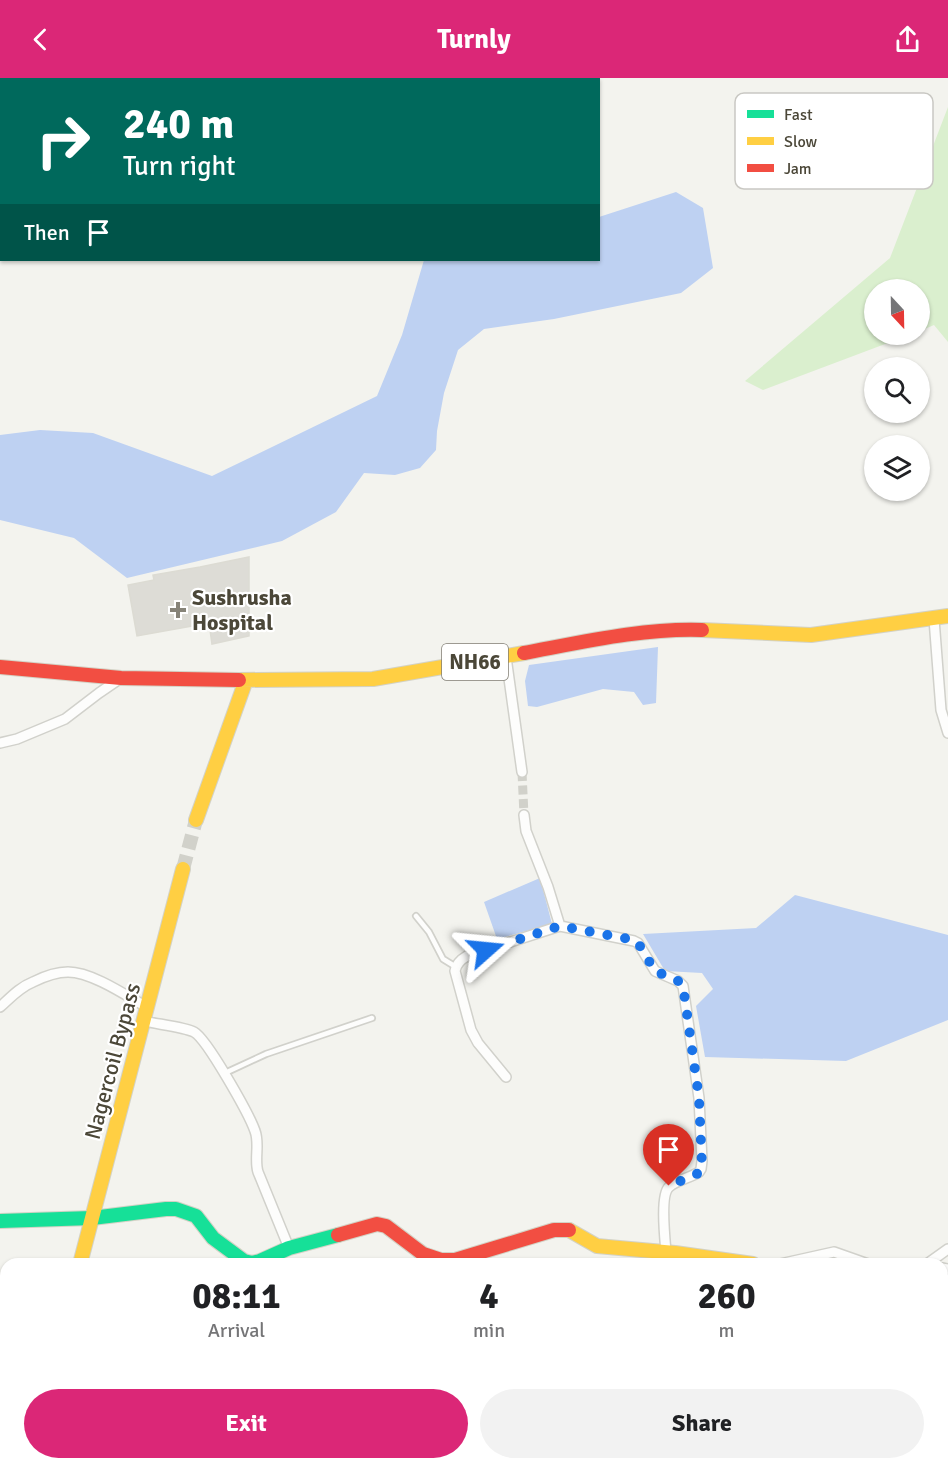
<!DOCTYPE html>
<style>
:root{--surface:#fff;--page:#f2f2f2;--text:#202124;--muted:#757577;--accent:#db2777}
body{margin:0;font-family:Signika,sans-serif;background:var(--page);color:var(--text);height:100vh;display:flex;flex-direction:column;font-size:22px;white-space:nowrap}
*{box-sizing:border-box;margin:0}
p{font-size:20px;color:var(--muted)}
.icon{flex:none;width:33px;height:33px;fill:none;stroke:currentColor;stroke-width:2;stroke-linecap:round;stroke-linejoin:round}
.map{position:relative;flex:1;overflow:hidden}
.sheet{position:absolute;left:0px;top:1180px;width:948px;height:212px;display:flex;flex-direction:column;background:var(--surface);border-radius:18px 18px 0 0;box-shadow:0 2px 4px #0004}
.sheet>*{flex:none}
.hud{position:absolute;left:0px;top:0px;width:600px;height:183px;box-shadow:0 2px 4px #0004;background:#00695c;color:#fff;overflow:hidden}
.needle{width:39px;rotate:158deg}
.controls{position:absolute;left:864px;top:201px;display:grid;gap:12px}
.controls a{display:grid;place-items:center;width:66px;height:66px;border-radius:50%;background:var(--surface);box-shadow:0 2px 4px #0004;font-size:30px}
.pin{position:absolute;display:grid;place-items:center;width:51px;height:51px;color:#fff;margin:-62px -26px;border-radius:50% 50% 50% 0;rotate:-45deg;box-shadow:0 0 6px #0007}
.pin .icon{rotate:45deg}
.me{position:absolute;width:66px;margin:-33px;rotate:72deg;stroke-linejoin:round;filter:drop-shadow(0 0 4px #0008)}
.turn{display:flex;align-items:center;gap:21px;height:126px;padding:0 24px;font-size:27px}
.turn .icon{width:78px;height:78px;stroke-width:2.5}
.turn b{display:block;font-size:42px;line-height:51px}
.then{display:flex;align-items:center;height:57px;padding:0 24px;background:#0003;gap:12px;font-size:22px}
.eta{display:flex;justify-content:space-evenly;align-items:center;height:102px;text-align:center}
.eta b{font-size:36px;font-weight:700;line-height:42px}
.button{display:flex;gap:12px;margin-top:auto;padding:12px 24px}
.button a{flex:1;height:69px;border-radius:36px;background:var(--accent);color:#fff;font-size:24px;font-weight:700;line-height:69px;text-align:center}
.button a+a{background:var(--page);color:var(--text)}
header{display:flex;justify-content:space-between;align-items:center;height:78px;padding:0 24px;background:var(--accent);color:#fff;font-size:27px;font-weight:700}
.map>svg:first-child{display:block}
.green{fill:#daefce}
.water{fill:#bed1f2}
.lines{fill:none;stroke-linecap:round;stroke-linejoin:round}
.stream{stroke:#bed1f2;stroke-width:4}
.building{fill:#dddcd6;stroke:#dcdbd3;stroke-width:1.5}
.street-tunnel{stroke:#d1d1ca;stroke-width:9;stroke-dasharray:9 4.5;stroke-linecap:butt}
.secondary-tunnel{stroke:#d1d1ca;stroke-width:14;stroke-dasharray:14 7;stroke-linecap:butt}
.lane-casing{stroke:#d1d1cb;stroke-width:8}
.street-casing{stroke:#d1d1cb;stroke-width:12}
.fast-casing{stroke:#d3d2c5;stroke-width:16}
.slow-casing{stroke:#d3d2c5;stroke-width:16}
.jam-casing{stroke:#d3d2c5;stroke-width:16}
.lane{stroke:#fdfdfc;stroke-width:4.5}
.street{stroke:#fdfdfc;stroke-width:9}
.fast{stroke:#16e098;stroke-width:14}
.slow{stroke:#ffcf43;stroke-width:14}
.jam{stroke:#f24e42;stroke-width:14}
.route{stroke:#1a73e8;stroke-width:10;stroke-dasharray:0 18}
.poi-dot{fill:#868378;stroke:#fff;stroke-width:2}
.labels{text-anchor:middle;stroke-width:4.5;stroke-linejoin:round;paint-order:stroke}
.shield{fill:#fff;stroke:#817e74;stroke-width:1.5}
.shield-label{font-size:21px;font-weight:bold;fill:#4b4738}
.poi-label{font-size:22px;font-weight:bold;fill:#4b4738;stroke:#fff;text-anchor:start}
.street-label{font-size:22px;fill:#4b4738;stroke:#fff}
.key{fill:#fff;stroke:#c9c8c3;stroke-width:1.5}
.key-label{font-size:16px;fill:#4b4738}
</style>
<header><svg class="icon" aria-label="back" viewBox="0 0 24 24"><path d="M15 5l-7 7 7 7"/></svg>Turnly<svg class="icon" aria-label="share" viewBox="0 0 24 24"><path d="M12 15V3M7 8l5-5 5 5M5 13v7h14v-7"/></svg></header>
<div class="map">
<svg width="948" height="1391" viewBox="0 0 948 1391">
<rect width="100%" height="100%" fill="#f3f3ee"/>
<path class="green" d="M948 29V264L934 247 920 253V212H874V256L909 257 763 312 745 303 890 180Z"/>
<path class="water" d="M676 114 703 130 713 190 681 215 554 241 484 251 458 272 444 315 437 353 436 372 420 390 395 397 364 395 336 434 282 463 127 500 74 460 0 442V357L40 352 93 355 212 398 377 318 402 257 424 182H598L599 139Z
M658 569 656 625 643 627 634 614 603 611 537 629 528 628 525 603 529 587Z
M540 800 552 846 497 861 484 824Z
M795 817 948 857V942L846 983 705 979 696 928 713 911 702 895 665 893 643 856 756 850Z
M31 1386H118L115 1391H32Z"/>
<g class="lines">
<path class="stream" d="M172 1391 175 1386"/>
</g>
<path class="building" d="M249 479V558L212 566 209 545 137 558 128 507 154 502 153 497 200 489Z"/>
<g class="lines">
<path class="street-tunnel" d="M522 694 524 737"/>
<path class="secondary-tunnel" d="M183 791 196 742"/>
<g class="lane-casing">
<path id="lane" d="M416 838 429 854 443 881 456 889
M225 995 266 976 372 940
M337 1386 339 1391"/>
</g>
<g class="street-casing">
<path id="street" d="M934 541 941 632 948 655
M506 579 522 694
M0 665 17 661 65 641 99 615 118 602
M524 737 526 753 548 809 560 848 634 863 638 865 655 893 678 903 683 908 699 1020 702 1083 701 1091 699 1094C690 1100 677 1102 669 1109 660 1117 665 1162 666 1174
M0 929C10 920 20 909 33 904 43 899 57 894 68 894 92 894 127 918 148 930
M144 943C156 946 184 949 194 954 207 961 249 1036 255 1053 260 1066 254 1081 258 1094L289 1170
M506 999 478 965 471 952 455 893C456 886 460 882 467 878L560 848
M780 1186 834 1174 868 1186
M927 1186 948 1171
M942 1190 948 1191
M360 1386 361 1391
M230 1391 231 1386"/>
</g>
<g class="fast-casing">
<path id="fast" d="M0 1143 92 1140 166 1131H176L196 1138 213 1160 244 1183 252 1185 260 1183 289 1170 338 1157
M7 1391 9 1386"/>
</g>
<g class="slow-casing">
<path id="slow" d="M702 552 811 557 948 538
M239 602 373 601 524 575
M196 742 246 602
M569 1152 597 1168 675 1175 753 1186
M80 1186 183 791"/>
</g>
<g class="jam-casing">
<path id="jam" d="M524 575C583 564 643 550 702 552
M0 589 121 600 239 602
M338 1157 377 1146 386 1148 423 1176 441 1182H455L554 1152H569"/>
</g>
<use href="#lane" class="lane"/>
<use href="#street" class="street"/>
<use href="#fast" class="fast"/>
<use href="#slow" class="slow"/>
<use href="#jam" class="jam"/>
</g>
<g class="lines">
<path class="route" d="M486 872 560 848 634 862 638 865 655 893 678 903 683 908 699 1020 702 1088 699 1095 669 1108"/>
</g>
<path class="poi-dot" d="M175 523h6v6h6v6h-6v6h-6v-6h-6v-6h6z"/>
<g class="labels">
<rect class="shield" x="442" y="566" width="66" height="36" rx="4.5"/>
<g class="shield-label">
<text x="475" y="591">NH66</text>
</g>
<g class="poi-label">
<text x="192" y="527">Sushrusha<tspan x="192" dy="25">Hospital</tspan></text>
</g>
<g class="street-label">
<text transform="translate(112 983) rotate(-75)" y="8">Nagercoil Bypass</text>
</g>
</g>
<rect x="735" y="15" width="198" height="96" rx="9" class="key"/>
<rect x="747" y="32" width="27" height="8" fill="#16e098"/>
<rect x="747" y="59" width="27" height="8" fill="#ffcf43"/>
<rect x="747" y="86" width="27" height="8" fill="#f24e42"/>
<g class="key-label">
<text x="784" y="42">Fast</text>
<text x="784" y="69">Slow</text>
<text x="784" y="96">Jam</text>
</g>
</svg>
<div class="controls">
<a><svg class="needle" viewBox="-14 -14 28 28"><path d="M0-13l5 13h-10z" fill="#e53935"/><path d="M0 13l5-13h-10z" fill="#757577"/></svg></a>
<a><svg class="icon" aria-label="search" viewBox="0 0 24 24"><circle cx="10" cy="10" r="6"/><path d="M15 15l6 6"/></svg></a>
<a><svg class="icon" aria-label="layers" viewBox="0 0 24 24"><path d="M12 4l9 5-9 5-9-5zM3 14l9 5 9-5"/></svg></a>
</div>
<div class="pin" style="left:669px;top:1108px;background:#d93025"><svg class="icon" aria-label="arrive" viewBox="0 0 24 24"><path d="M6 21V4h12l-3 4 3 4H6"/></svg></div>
<svg class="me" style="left:486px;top:872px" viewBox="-20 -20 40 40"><path d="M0-17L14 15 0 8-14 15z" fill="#1a73e8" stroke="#fff" stroke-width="4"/></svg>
<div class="hud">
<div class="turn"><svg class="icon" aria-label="right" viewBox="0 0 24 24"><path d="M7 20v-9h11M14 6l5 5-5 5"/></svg><div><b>240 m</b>Turn right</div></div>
<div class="then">Then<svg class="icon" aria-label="arrive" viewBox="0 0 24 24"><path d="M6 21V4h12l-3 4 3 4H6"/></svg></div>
</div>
<section class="sheet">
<div class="eta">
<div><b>08:11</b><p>Arrival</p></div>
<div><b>4</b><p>min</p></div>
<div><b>260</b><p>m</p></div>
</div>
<div class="button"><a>Exit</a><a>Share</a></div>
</section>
</div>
